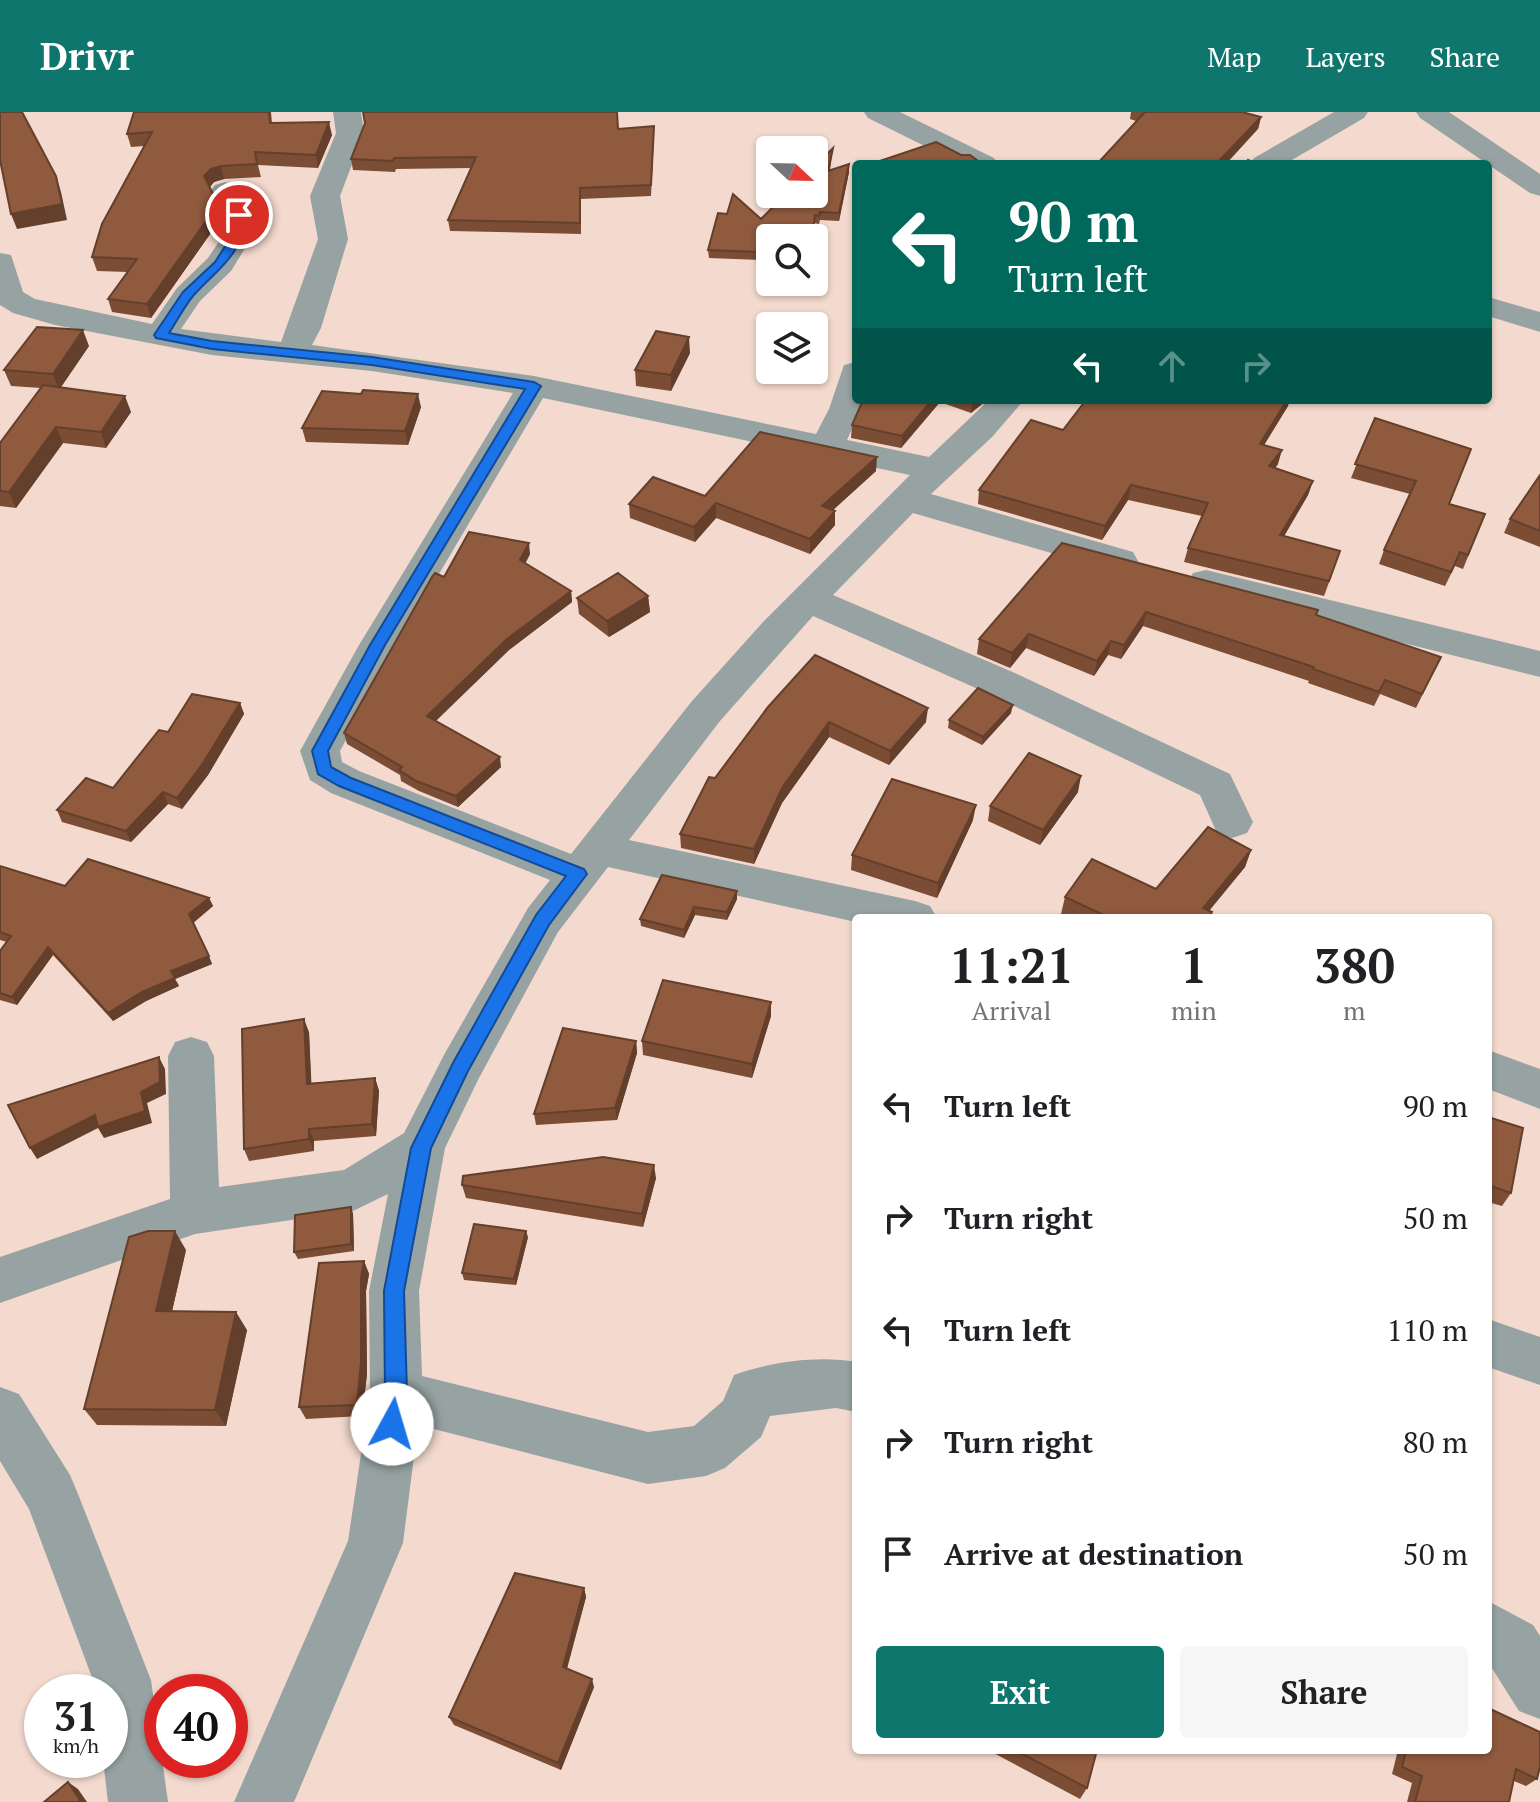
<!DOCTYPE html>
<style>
:root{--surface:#fff;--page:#f6f6f6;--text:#202124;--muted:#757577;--accent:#0f766e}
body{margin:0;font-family:"PT Serif",serif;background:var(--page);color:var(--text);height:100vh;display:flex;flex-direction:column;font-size:30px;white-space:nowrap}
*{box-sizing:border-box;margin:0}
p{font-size:26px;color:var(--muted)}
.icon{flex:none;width:44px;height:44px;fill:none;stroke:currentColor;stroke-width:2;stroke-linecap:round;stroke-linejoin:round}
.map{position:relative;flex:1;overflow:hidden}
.sheet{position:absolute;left:852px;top:802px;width:640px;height:840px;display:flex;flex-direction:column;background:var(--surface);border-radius:8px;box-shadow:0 2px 6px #0004}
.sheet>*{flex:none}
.top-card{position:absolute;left:852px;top:48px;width:640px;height:244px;border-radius:8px;box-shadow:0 2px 6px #0004;background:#00695c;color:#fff;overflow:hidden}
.needle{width:52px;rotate:112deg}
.controls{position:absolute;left:756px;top:24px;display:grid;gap:16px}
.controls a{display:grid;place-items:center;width:72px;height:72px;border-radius:8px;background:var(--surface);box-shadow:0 2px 6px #0004;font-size:40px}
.speed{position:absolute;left:24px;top:1562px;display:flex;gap:16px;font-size:40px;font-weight:700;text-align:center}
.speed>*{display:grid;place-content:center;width:104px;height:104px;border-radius:50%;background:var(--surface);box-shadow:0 2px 6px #0004;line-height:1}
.speed small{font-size:20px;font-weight:400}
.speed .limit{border:12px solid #d22;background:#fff;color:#111}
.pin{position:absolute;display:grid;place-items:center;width:68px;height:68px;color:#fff;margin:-34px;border:4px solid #fff;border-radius:50%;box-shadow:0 2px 8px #0007}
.me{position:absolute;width:88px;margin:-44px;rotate:6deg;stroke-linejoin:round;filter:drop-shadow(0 0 6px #0008)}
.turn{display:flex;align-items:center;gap:28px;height:168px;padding:0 24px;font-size:36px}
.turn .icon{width:104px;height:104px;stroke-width:2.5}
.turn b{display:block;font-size:56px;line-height:68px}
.lanes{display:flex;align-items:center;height:76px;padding:0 24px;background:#0003;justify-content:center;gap:40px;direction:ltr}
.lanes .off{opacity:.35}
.eta{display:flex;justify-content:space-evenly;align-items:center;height:136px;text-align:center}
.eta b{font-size:48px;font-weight:800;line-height:56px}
.button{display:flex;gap:16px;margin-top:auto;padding:16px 24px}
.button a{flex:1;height:92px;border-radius:8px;background:var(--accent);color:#fff;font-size:32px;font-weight:800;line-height:92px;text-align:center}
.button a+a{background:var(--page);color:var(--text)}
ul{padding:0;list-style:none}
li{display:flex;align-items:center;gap:24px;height:112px;padding:0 24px}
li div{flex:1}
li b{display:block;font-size:30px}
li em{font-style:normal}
header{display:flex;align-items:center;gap:48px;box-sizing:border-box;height:112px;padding:0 40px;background:var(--accent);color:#fff}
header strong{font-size:38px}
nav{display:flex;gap:44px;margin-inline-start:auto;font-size:28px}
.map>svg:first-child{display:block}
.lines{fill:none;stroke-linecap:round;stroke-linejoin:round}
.minor{fill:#96a3a2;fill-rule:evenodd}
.wall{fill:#7b4d35}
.shaded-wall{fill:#643f2b}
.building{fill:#8f5a3e;stroke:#643f2b;stroke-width:2}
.route{fill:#1a73e8;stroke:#114b97;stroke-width:2}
</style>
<header>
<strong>Drivr</strong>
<nav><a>Map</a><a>Layers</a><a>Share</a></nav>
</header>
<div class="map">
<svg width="1540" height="1690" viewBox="0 0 1540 1690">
<rect width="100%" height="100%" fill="#f4dace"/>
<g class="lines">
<path class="minor" d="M333 0H361L364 21 340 84 348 127 321 216 312 233 534 264 816 322 829 297 844 253 856 250V288H865L847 328 929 345 989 288H1024L992 325 931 382 1133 440 1138 449 1133 458 1120 461 913 401 833 483 1015 561 1230 662 1253 710 1247 721 1232 726 1217 721 1200 683 987 581 813 504 720 609 629 728 915 789 930 794 937 806H856V810L608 755 558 820 479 966 445 1036 419 1179 422 1264 648 1320 694 1314 723 1289 734 1263C769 1250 819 1243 856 1250V1300L836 1296 770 1304 761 1325 725 1356 706 1364 648 1372 418 1313 403 1431 294 1690H234L348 1429 370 1282 369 1179 388 1082 353 1099 195 1122 0 1191V1145L170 1087 168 944 175 930 191 925 207 930 214 944 219 1075 344 1058 404 1021 445 941 528 796 550 768 331 681 310 668 300 639 359 533 513 281 372 259 212 243 55 213 13 201 0 193V141L11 143 23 180 35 187 152 212 177 176 208 146 222 125 224 103 210 79 215 73 225 70 235 73 254 103 252 125 231 159 200 189 181 217 281 230 318 127 310 84 336 21ZM543 286 910 363 764 509 692 589 571 742 359 659 342 650 340 639 397 533Z
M864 0H900L994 46 998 52H961L868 6Z
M1334 0H1368L1364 6 1285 52H1250L1254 46Z
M1416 0H1449L1540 62V84L1530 81 1420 6Z
M1488 185 1540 200V220L1488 204Z
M1206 458 1540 539V565L1193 479 1188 470 1193 461Z
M1488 938 1540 957V997L1488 977Z
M1488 1207 1540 1225V1273L1488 1255Z
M0 1275 19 1282 70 1363 78 1382 151 1568 168 1690H108L103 1648H110V1580H95L93 1568 29 1397 0 1349Z
M1488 1489 1533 1513 1540 1524V1607L1519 1599 1488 1550Z"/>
</g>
<path class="wall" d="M134 0H271L272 11 332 23 318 56 258 53 261 65 224 67 214 70 210 75 220 101 215 115 151 206 112 200 108 187 128 160 97 159 92 145 144 34 131 35 127 22Z
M1131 0H1242L1261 5 1258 17 1136 9 1130 7Z
M365 11 618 17 654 25 651 84 581 87V122L450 119 448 108 472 56 396 57 395 60 353 58 351 47Z
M833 36 830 58 849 60 839 109 820 108 819 112 814 111 813 126H770V145L760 144V148L709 146 708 138 761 107Z
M89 234 61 275 131 300 106 336 63 331 16 396 0 394V331L41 276 11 274 4 258Z
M690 241 671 279 636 274 635 258Z
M361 282 421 295 408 333 306 330 302 316Z
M863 288H987L971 301 940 290 901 336 851 326 852 313Z
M1288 294 1264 333 1278 352 1275 356 1313 369 1308 383 1284 424 1335 454 1324 484 1184 450 1188 436 1202 404 1128 388 1102 428 978 392 979 378 1063 318Z
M1375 306 1449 392 1485 402 1463 457 1455 454 1445 474 1379 452 1384 438 1410 382 1351 366Z
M876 359 833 398 835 413 810 442 716 406 695 430 630 406 629 392 705 384Z
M1540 363V435L1504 421 1510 407Z
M1062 431 1316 503 1441 545 1416 596 1380 582 1374 594 1308 571 1309 569 1143 514 1121 547 1108 543 1094 564 1026 536 1010 556 977 542 979 527Z
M530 442 525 452 571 479 572 490 509 538 436 609 501 655 458 695 419 679 401 669 400 663 347 632 344 621 444 465Z
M648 484 650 500 609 525 579 502 577 486Z
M240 591 244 602 208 663 182 697 168 692 131 730 62 710 57 698 113 676 168 620Z
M768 595 926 610 889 653 829 625 782 691 754 752 681 736 680 722Z
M1011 601 982 633 948 616 949 608Z
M1078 680 1040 733 988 709 990 694Z
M973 708 937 786 851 758 852 743Z
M1251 738 1245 755 1209 799 1210 806H1070L1061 802 1065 785 1156 777Z
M0 754 65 774 209 786 213 794 193 811 212 852 175 867 179 874 146 889 113 909 53 843 17 893 0 888V839L7 830 0 828Z
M737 787 727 808 695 803 684 826 641 814 640 807Z
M771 904 752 966 643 943 642 929Z
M309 920 311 971 375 966 379 979 376 1024 314 1029V1039L249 1049 244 1037Z
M636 929 637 941 617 1008 536 1013 534 1002Z
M1488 1005 1511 1081 1502 1094 1488 1090Z
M656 1066 643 1115 466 1086 462 1073Z
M351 1095 353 1102 354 1139 298 1147 294 1140Z
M528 1125 516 1173 464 1168 462 1161Z
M186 1138 172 1199 247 1218 226 1314 97 1313 84 1297Z
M364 1149 369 1162 366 1179 367 1262 362 1304 306 1307 299 1295Z
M584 1476 586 1485 567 1557 594 1575 561 1658 454 1613 449 1605Z
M988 1638H1097L1087 1676 1080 1687Z
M1398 1638H1488L1537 1667 1526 1674 1514 1669 1509 1690H1407L1412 1671 1392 1662Z"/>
<path class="shaded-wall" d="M1261 5 1258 17 1226 52H1216Z
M329 10 332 23 318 56 316 43Z
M849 52V60L839 109V101Z
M221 54 224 67 214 70 208 77 204 64 211 57Z
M56 64 61 80 67 108 17 117 11 102Z
M216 88 220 101 215 115 151 206 147 192Z
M83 218 89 234 59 278 53 262Z
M689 225 690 241 671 279V263Z
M418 282 421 295 408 333 405 319Z
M125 284 131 300 106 336 101 320Z
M932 288H940V290L901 336 902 324Z
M973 288H987L971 301Z
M1287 288H1290L1288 294 1256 346 1260 332Z
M56 315 63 331 16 396 9 380Z
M1282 338 1278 352 1265 369 1269 354Z
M877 345 876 359 822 408V394Z
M1313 369 1308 383 1276 438 1280 423Z
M1131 373 1128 388 1102 428 1105 414Z
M716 391V406L695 430 694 415Z
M835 399V413L810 442V427Z
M529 431 530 442 521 459 520 448Z
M571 479 572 490 509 538 429 615 427 604 507 527Z
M648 484 650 500 609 525 607 509Z
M1146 500 1143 514 1121 547 1124 533Z
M1029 522 1026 536 1010 556 1012 541Z
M1111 529 1108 543 1094 564 1097 549Z
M240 591 244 602 208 663 182 697 177 686Z
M1013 593 1011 601 982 633 983 625Z
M928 596 926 610 889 653 890 639Z
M829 610V625L782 691 754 752V737L782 676Z
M500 645 501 655 458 695 456 684Z
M1081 664 1078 680 1040 733 1043 718Z
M163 680 168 692 131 730 126 719Z
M976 693 973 708 937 786 938 771Z
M1251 738 1245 755 1203 806V796Z
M737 779V787L727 808V800Z
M209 786 213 794 193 811 189 802Z
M694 795 695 803 684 826V818Z
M48 835 53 843 17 893 12 885Z
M209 844 212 852 175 867 179 874 146 889 113 909 108 901 171 859Z
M771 890V904L752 966V952Z
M304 907 309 920 312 984 307 972Z
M636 929 637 941 617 1008 615 996Z
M159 945 165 957 166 982 147 991 152 1011 104 1026 98 1016 37 1047 30 1036 141 980Z
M375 966 379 979 376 1024 372 1012Z
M309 1017 314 1029V1039L309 1027Z
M654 1053 656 1066 643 1115 642 1102Z
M351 1095 353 1102 354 1139 351 1132Z
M175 1119 186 1138 168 1217 156 1199Z
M526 1119 528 1125 516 1173 514 1167Z
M364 1149 369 1162 366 1179 367 1262 362 1304 357 1293 361 1166Z
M236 1200 247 1218 226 1314 215 1298Z
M584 1476 586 1485 565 1563 563 1555Z
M592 1567 594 1575 561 1658 558 1651Z
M68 1670 78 1677 87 1690H81Z"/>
<path class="building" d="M0 0H22L56 64 62 92 11 102 0 48Z
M134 0H269L270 11 329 10 316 43 255 40 257 52 221 54 211 57 204 64 216 88 211 102 147 192 108 187 137 147 92 145 102 112 152 20 127 22Z
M363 0H617L618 17 654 14 651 73 580 76V111L448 108 476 45 394 46 393 49 351 47 365 11Z
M1145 0H1242L1261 5 1216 52H1097Z
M936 30 961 43H970L982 52H871Z
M833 36 828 59 849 52 839 101 820 100 819 104 815 103 812 126H770V137L760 136V140L708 138 718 101 727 102 733 82 761 107 786 82H814V55Z
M1248 48 1257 52H1245Z
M37 215 83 218 53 262 4 258Z
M656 219 689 225 671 263 635 258Z
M43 273 125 284 101 320 56 315 9 380 0 379V331Z
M363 278 418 282 405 319 302 316 322 279 361 282Z
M863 288H932L902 324 852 313Z
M1086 288H1287L1260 332 1282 338 1269 354 1313 369 1280 423 1340 439 1329 469 1188 436 1208 391 1131 373 1105 414 979 378 1031 308 1063 318Z
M1375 306 1471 337 1449 392 1485 402 1468 443 1460 440 1451 460 1384 438 1416 369 1355 352Z
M760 320 877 345 822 394 835 399 810 427 716 391 694 415 629 392 653 365 705 384Z
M1540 363V419L1510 407Z
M469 420 529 431 520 448 571 479 507 527 427 604 500 645 456 684 416 669 399 658 402 655 344 621 432 465 435 461 444 465Z
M1062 431 1318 498 1316 503 1441 545 1422 582 1385 568 1379 580 1313 557 1314 555 1146 500 1124 533 1111 529 1097 549 1029 522 1012 541 979 527Z
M618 461 648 484 607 509 577 486Z
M815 543 928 596 890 639 829 610 782 676 754 737 680 722 709 665 715 666 768 595Z
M978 576 1013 593 983 625 949 608Z
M192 582 240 591 203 651 177 686 163 680 126 719 57 698 86 666 113 676 159 618 168 620Z
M1029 641 1081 664 1043 718 990 694Z
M892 667 976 693 938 771 852 743Z
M1208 715 1251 738 1203 796 1212 800 1208 806H1110L1065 785 1092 747 1156 777Z
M88 747 209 786 189 802 209 844 171 859 175 866 142 880 108 901 48 835 12 885 0 881V839L11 824 0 820V754L65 774Z
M662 763 737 779 727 800 694 795 684 818 640 807Z
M663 868 771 890 752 952 642 929Z
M304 907 307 972 375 966 372 1012 309 1017V1027L244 1037 242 917Z
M563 916 636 929 615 996 534 1002Z
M159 945 160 970 141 980 145 999 98 1015 95 1003 30 1036 8 993Z
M1488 1005 1523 1016 1511 1081 1488 1073Z
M603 1045 654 1053 642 1102 462 1073 463 1064Z
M351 1095V1132L294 1140 295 1103Z
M474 1112 526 1119 514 1167 462 1161Z
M148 1119H175L156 1199 236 1200 215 1298 84 1297 129 1125Z
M364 1149 361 1166V1250L357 1293 299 1295 319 1151Z
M515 1461 584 1476 563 1555 592 1567 558 1651 449 1605Z
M1488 1596 1540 1620V1655L1537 1667 1516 1657 1509 1690H1415L1422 1664 1402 1655 1406 1638H1488Z
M1015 1638H1097L1087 1676Z
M68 1670 81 1690H44Z"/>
<path class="route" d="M235 100 245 103C242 145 219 155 193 184 184 195 177 209 169 221L212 229 372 245 534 270 541 274 385 533 328 639 331 655 351 666 584 757 587 762 549 813 468 959 431 1036 404 1179 407 1282 400 1319 392 1322 384 1319 381 1312 385 1282 384 1179 411 1036 454 949 536 803 566 764 339 674 318 662 312 639 370 533 525 277 372 253 212 237 156 226 154 223 183 180 215 150 231 125Z"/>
</svg>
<div class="controls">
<a><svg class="needle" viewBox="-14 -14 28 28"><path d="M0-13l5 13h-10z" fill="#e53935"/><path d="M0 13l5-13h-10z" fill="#757577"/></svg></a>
<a><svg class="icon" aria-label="search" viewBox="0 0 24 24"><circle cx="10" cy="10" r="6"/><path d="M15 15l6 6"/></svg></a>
<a><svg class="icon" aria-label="layers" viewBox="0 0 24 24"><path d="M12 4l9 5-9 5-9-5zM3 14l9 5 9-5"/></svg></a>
</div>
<div class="speed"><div>31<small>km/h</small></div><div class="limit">40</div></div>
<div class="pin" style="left:239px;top:103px;background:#d93025"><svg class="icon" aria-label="arrive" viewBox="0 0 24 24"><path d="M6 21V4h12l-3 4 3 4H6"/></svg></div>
<svg class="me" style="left:392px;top:1312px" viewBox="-20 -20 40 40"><circle r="19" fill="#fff"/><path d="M0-13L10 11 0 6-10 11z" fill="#1a73e8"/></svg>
<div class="top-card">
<div class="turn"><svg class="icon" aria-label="left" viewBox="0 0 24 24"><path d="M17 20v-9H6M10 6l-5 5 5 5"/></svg><div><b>90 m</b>Turn left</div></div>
<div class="lanes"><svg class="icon" aria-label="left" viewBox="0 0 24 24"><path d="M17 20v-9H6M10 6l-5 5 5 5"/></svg><svg class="icon off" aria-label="ahead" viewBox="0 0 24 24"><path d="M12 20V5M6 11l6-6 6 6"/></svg><svg class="icon off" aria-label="right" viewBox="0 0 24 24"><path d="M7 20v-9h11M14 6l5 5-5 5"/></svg></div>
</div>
<section class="sheet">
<div class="eta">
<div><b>11:21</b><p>Arrival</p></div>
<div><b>1</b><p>min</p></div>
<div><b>380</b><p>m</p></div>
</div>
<ul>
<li><svg class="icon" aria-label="left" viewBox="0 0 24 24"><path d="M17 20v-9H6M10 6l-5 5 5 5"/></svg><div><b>Turn left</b></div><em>90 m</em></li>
<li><svg class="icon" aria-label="right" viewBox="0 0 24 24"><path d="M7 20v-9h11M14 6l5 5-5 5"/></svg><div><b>Turn right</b></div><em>50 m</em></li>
<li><svg class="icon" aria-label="left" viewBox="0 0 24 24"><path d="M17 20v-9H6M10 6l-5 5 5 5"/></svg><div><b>Turn left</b></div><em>110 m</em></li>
<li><svg class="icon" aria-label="right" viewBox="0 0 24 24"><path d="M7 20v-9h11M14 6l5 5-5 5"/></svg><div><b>Turn right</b></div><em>80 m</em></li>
<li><svg class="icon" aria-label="arrive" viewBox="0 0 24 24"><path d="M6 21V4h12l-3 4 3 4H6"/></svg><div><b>Arrive at destination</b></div><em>50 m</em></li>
</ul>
<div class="button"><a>Exit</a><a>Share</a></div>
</section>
</div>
